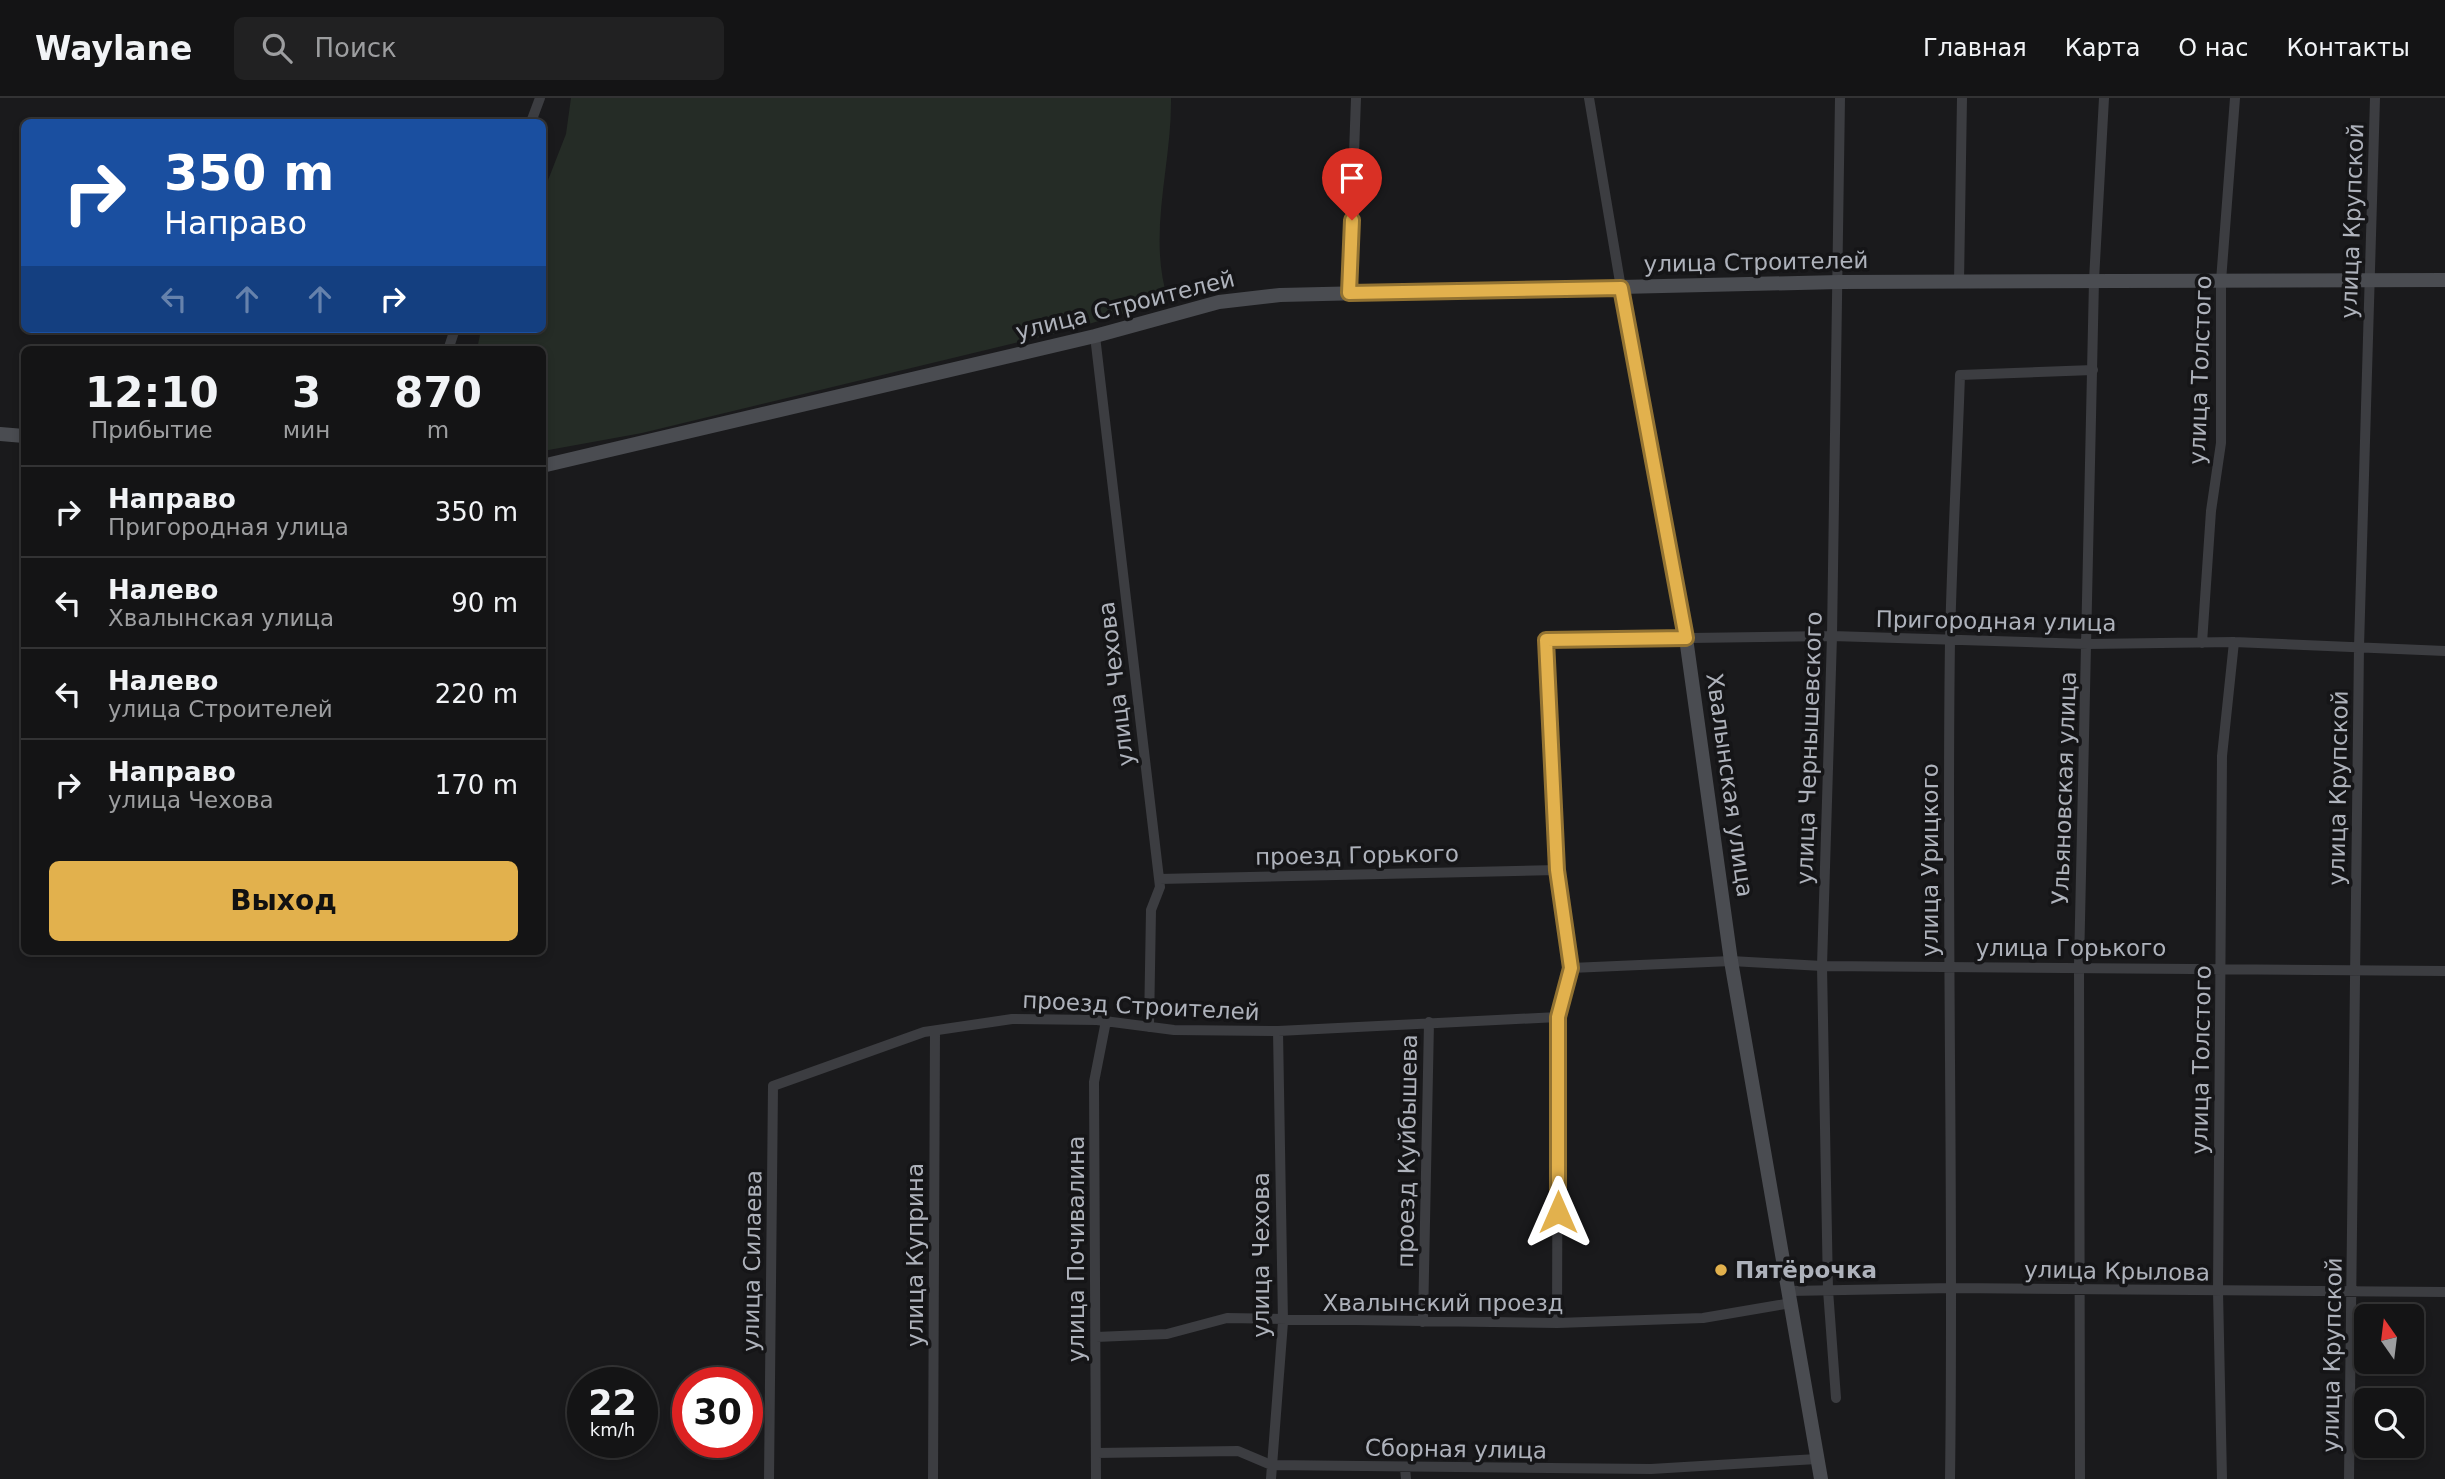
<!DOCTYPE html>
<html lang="ru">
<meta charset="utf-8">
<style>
:root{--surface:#141415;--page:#212122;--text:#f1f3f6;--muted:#9d9ea0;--line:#333334;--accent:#e2b14d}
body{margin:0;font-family:"DejaVu Sans",sans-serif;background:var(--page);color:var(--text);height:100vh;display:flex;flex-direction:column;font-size:26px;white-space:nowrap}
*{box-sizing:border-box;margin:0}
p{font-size:23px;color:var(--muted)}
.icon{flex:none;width:38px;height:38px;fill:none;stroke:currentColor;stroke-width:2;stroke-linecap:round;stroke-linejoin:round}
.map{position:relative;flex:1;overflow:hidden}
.details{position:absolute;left:21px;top:248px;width:525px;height:609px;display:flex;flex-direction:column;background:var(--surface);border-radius:10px;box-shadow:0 4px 10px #0003,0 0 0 2px var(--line)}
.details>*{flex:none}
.hud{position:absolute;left:21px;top:21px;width:525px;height:214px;border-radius:10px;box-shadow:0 4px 10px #0003,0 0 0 2px var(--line);background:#1a4fa0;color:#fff;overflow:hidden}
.needle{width:46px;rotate:346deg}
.buttons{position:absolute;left:2354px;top:1206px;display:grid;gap:14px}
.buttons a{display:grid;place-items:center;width:70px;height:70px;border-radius:10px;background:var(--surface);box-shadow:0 4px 10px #0003,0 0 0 2px var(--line);font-size:35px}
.speed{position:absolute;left:567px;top:1269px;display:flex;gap:14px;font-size:35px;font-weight:700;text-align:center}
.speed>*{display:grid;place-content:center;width:91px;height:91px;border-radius:50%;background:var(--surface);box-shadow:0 4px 10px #0003,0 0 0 2px var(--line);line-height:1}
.speed small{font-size:18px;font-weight:400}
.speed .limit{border:10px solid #d22;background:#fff;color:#111}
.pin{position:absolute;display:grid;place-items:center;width:60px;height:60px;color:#fff;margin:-72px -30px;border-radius:50% 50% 50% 0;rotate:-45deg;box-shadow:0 0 7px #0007}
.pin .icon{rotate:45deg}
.me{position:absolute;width:77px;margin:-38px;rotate:0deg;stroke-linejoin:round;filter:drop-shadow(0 0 5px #0008)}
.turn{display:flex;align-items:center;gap:24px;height:147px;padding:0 28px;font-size:32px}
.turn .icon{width:91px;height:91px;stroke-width:2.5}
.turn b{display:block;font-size:49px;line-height:60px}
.lanes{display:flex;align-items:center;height:66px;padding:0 28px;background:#0003;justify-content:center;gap:35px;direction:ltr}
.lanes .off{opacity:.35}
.eta{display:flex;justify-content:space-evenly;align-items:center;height:119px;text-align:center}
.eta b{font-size:42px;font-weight:700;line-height:49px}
.button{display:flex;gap:14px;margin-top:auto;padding:14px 28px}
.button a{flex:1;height:80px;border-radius:10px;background:var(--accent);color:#111;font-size:28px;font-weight:700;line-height:80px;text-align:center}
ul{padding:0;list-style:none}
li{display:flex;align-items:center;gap:21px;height:91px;padding:0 28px;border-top:2px solid var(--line)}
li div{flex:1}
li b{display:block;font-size:26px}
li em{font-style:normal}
header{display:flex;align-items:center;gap:42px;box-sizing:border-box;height:98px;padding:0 35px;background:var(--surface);border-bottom:2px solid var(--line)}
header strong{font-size:33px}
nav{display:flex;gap:38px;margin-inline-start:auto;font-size:24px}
.search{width:490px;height:63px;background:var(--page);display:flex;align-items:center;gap:18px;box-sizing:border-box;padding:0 24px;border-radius:10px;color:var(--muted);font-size:26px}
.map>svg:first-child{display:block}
.green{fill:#252c26}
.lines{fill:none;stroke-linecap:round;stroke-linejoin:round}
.street{stroke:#3c3d41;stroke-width:10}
.secondary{stroke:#4a4c51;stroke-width:14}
.route-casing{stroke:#937332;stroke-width:18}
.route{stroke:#e2b14d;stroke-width:12}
.poi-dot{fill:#e2b14d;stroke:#151517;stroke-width:2.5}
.labels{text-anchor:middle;stroke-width:7;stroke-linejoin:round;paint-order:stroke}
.street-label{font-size:23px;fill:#aeb2bb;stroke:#151517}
.poi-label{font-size:23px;font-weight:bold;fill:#aeb2bb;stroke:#151517;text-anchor:start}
</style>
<header>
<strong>Waylane</strong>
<div class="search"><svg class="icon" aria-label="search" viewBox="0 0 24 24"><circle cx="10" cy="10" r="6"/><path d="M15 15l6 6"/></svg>Поиск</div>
<nav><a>Главная</a><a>Карта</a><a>О нас</a><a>Контакты</a></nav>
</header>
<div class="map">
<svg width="2445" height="1381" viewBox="0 0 2445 1381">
<rect width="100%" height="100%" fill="#1a1a1c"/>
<path class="green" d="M571 0H1171C1172 68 1147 136 1168 202L1069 232 642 335 543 353 542 252H477L481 231H542L543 95 566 36Z"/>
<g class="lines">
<path class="street" d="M1589 0 1621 190
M531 24 540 0
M1959 184 1962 0
M1349 195 1356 0
M1095 238 1160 789 1151 812 1149 929
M448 252 455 231
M2202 545 2211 413 2221 345V183L2235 0
M1159 781 1557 772
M1571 870 1731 863 1822 868 2445 873
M1789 1193 1953 1190 2445 1194
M1423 1224 1429 924
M1557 1225 1558 919 1571 870 1557 772 1546 542 1832 538 2088 546 2234 544 2445 553
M1096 1239 1167 1236 1227 1220 1557 1225 1703 1220 1791 1205
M1836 1300 1828 1192 1822 868 1832 538 1840 0
M1096 1355 1238 1353 1271 1367 1651 1371 1817 1361
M1405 1370 1406 1381
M769 1381 773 988 924 934 1012 921 1097 922 1174 932 1278 933 1558 919
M933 1381 935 933
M1096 1381 1094 984 1106 923
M1271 1381 1283 1224 1278 933
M1950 1381C1954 1102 1946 822 1950 543 1952 454 1957 365 1960 277L2093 272
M2080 1381 2079 868 2094 182 2104 0
M2222 1381 2218 1193 2222 658 2234 544
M2349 1381 2359 549 2375 0"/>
<path class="secondary" d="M1621 190 1686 540 1731 863 1821 1381
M0 336 24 338
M542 368 1095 238 1219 204 1280 197 1839 184 2445 182"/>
</g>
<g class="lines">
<g class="route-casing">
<path id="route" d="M1352 122 1349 195 1621 190 1686 540 1546 542 1557 772 1571 870 1558 919V1114"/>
</g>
<use href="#route" class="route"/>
</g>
<circle class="poi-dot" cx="1721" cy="1172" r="7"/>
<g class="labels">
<g class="street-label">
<text transform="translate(2352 123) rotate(-88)" y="8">улица Крупской</text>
<text transform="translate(1756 164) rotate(-1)" y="8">улица Строителей</text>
<text transform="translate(1125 207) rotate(-14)" y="8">улица Строителей</text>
<text transform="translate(2200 272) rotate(-88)" y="8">улица Толстого</text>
<text transform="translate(1996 523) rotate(1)" y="8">Пригородная улица</text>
<text transform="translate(1116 586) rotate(-97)" y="8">улица Чехова</text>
<text transform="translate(1809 650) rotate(-88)" y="8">улица Чернышевского</text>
<text transform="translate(1730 687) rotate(82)" y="8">Хвалынская улица</text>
<text transform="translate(2064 690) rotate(-88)" y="8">Ульяновская улица</text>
<text transform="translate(2338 690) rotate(-89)" y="8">улица Крупской</text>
<text transform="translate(1357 757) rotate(-1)" y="8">проезд Горького</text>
<text transform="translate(1930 762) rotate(-90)" y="8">улица Урицкого</text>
<text x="2071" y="858">улица Горького</text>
<text transform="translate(1141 908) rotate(3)" y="8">проезд Строителей</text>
<text transform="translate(2201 962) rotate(-89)" y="8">улица Толстого</text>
<text transform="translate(1407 1053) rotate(-89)" y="8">проезд Куйбышева</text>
<text transform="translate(1076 1151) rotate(-90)" y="8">улица Почивалина</text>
<text transform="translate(915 1157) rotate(-90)" y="8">улица Куприна</text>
<text transform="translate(1261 1157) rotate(-90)" y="8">улица Чехова</text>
<text transform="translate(752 1163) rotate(-89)" y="8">улица Силаева</text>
<text transform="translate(2117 1173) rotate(1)" y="8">улица Крылова</text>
<text x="1443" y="1213">Хвалынский проезд</text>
<text transform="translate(2332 1257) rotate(-89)" y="8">улица Крупской</text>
<text transform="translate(1456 1351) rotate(1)" y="8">Сборная улица</text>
</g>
<g class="poi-label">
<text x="1735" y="1180">Пятёрочка</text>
</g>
</g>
</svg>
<div class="buttons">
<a><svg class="needle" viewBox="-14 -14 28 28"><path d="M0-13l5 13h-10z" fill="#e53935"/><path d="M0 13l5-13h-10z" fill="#9d9ea0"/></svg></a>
<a><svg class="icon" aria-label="search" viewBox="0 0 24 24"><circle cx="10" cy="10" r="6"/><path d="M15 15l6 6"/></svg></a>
</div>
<div class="speed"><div>22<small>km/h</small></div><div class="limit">30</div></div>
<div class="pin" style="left:1352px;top:122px;background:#d93025"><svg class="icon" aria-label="arrive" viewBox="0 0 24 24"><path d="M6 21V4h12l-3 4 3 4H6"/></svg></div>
<svg class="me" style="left:1558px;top:1114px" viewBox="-20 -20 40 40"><path d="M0-17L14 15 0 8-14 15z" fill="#e2b14d" stroke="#fff" stroke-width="4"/></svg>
<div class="hud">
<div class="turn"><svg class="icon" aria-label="right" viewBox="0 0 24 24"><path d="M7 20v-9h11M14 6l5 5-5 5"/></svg><div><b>350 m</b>Направо</div></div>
<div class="lanes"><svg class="icon off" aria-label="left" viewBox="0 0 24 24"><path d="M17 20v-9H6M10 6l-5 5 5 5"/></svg><svg class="icon off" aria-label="ahead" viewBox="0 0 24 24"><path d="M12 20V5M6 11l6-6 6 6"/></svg><svg class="icon off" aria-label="ahead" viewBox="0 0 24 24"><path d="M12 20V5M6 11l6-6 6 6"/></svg><svg class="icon" aria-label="right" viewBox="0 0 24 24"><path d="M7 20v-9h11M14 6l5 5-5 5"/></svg></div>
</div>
<section class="details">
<div class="eta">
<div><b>12:10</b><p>Прибытие</p></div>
<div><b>3</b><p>мин</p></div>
<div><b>870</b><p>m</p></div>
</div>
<ul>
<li><svg class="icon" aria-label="right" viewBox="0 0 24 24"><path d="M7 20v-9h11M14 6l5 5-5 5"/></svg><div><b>Направо</b><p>Пригородная улица</p></div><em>350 m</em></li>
<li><svg class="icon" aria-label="left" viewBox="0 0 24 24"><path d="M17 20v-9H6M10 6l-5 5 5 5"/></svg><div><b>Налево</b><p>Хвалынская улица</p></div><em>90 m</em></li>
<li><svg class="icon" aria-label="left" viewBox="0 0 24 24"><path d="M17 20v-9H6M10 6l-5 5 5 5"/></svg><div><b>Налево</b><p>улица Строителей</p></div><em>220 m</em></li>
<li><svg class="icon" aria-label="right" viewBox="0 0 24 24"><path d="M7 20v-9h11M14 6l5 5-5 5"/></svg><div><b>Направо</b><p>улица Чехова</p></div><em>170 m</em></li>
</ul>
<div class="button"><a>Выход</a></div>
</section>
</div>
